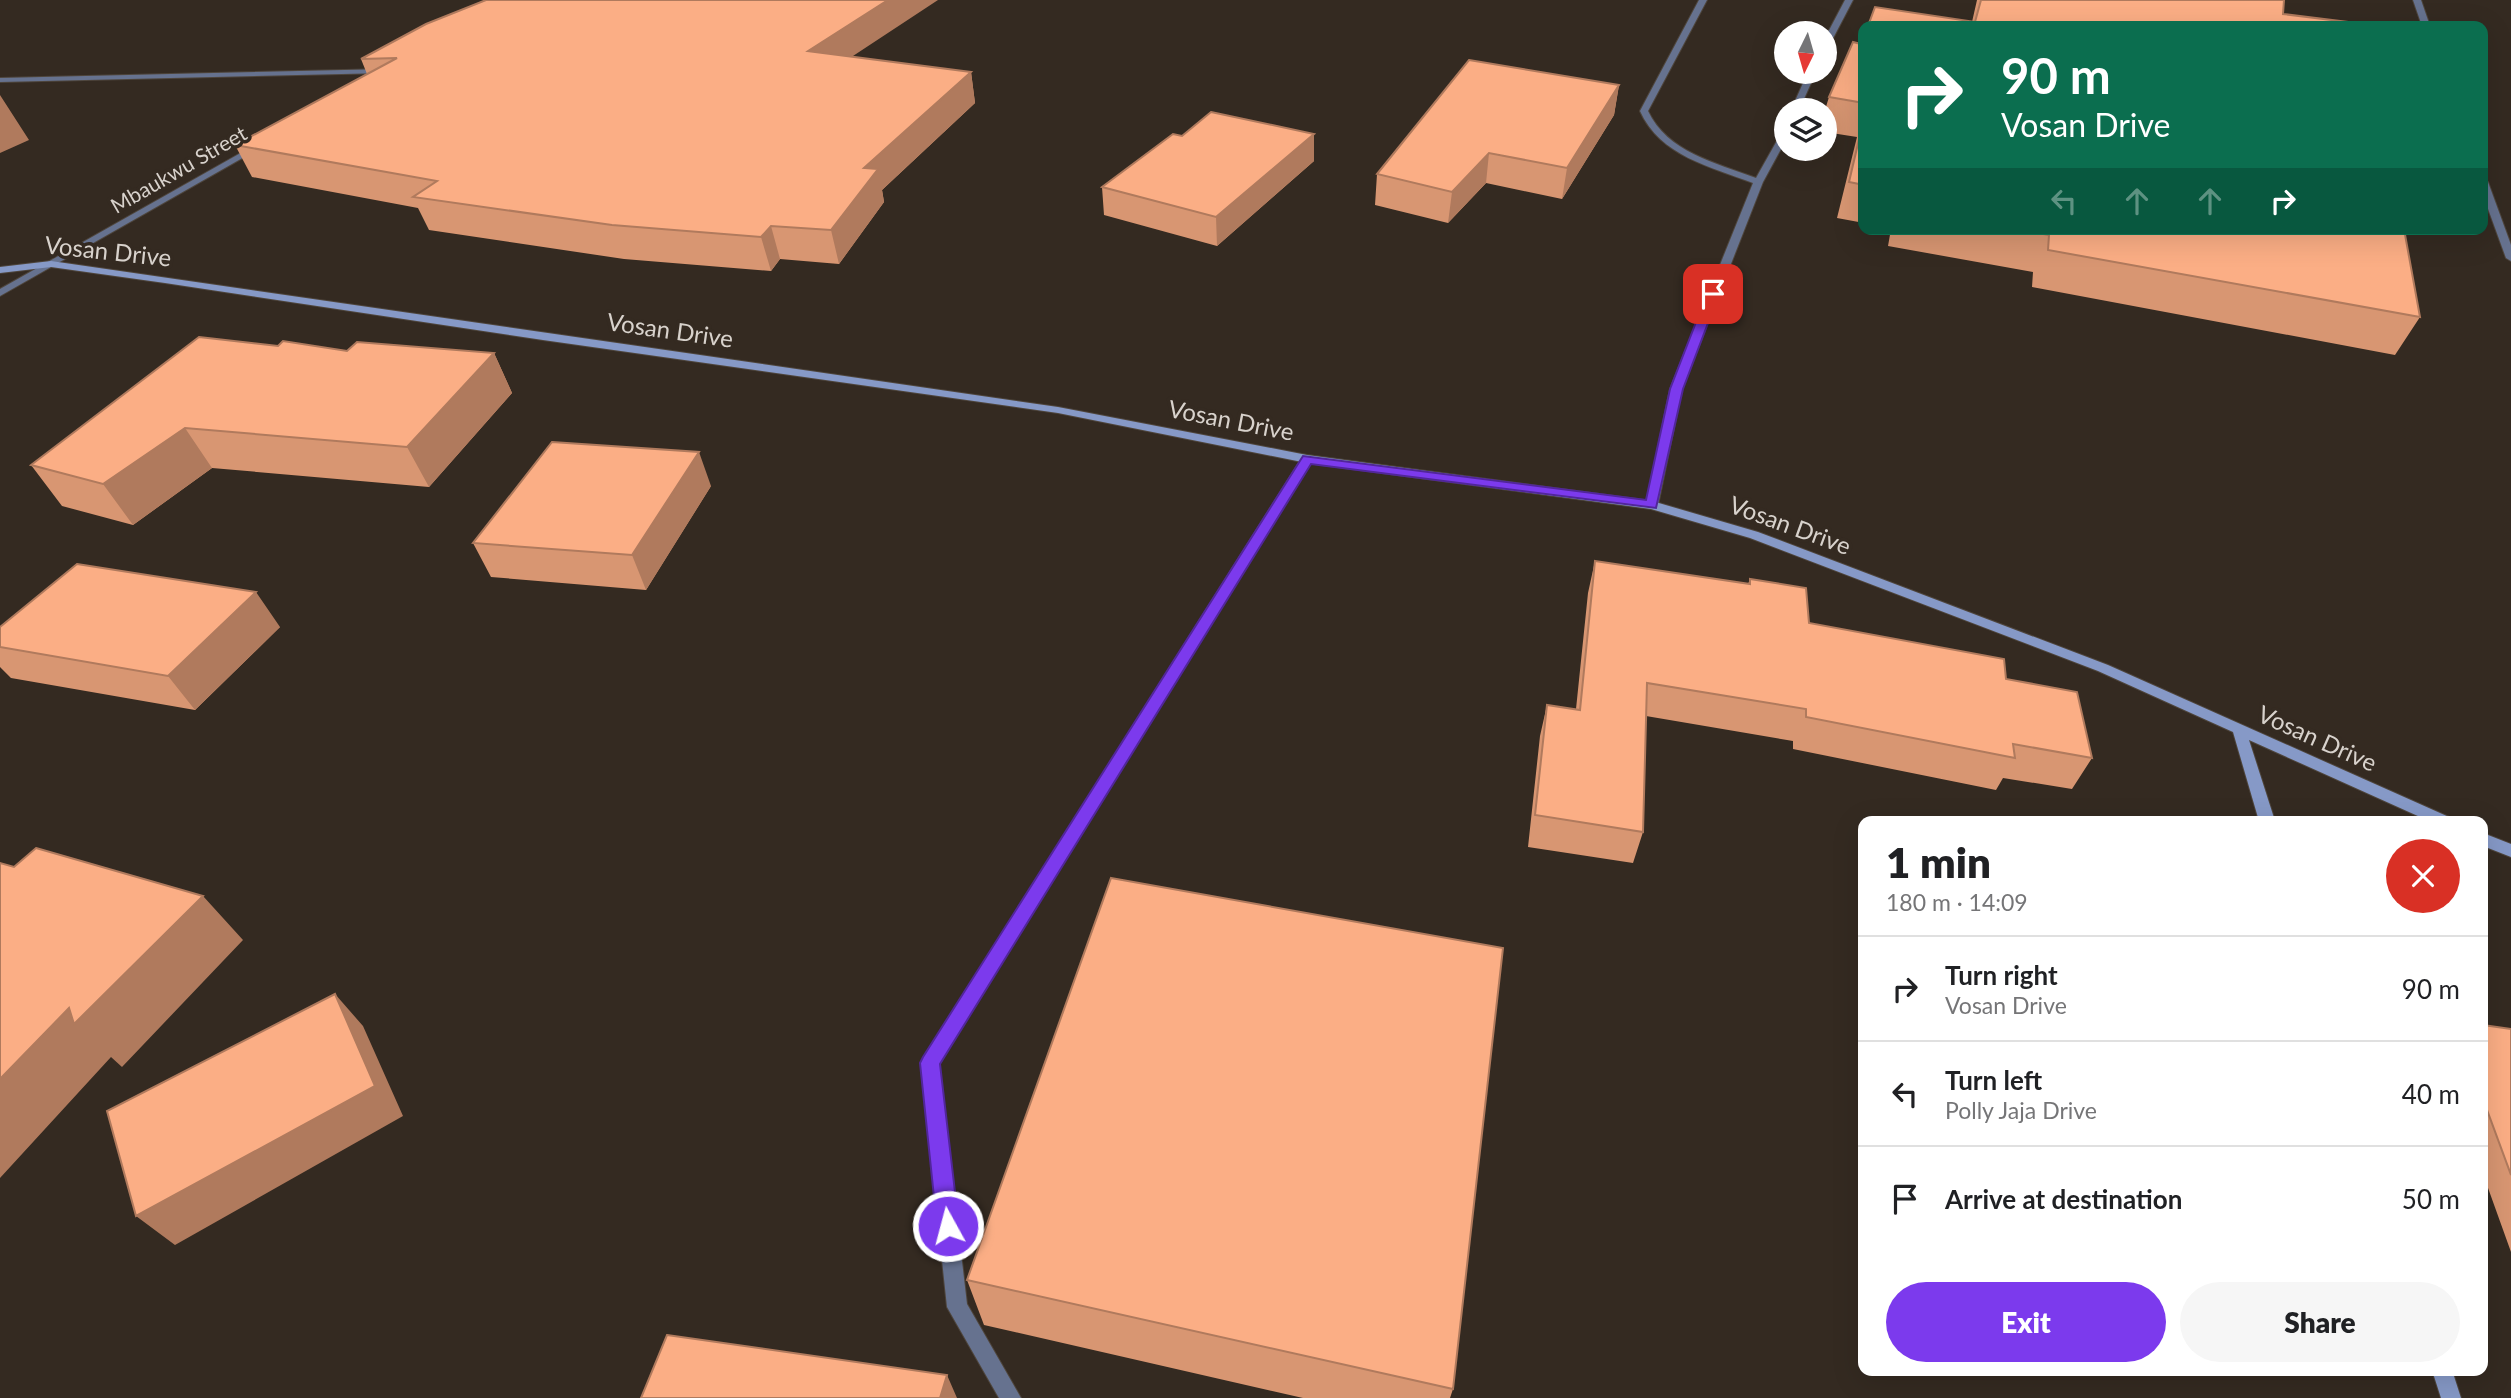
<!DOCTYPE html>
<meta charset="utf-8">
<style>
:root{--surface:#fff;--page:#f6f6f6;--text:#202124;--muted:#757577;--line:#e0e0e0;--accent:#7c3aed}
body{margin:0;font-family:Lato,sans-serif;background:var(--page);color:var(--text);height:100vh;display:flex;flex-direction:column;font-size:26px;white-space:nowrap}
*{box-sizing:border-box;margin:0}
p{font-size:23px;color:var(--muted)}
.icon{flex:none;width:38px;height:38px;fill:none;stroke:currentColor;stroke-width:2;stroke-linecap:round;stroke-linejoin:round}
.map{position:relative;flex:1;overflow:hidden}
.panel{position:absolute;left:1858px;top:816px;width:630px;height:560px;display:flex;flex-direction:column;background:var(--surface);border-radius:14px;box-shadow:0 7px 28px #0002}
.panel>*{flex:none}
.guide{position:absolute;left:1858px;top:21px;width:630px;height:214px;border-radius:14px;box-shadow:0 7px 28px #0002;background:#0b6e4f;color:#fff;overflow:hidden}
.needle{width:46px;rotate:185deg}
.controls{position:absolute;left:1774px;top:21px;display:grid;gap:14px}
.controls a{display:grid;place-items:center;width:63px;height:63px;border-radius:50%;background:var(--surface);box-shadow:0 7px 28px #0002;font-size:35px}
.pin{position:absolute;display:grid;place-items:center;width:60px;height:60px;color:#fff;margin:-30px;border-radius:14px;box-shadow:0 4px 10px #0006}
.me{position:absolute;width:77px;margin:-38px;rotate:353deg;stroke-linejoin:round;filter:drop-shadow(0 0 5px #0008)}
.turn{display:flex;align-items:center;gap:24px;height:147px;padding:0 28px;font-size:32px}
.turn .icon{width:91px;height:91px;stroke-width:2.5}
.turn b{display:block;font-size:49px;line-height:60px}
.lanes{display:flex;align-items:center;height:66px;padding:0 28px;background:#0003;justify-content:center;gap:35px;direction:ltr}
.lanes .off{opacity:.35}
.round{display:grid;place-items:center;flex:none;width:74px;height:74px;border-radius:37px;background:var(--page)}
.head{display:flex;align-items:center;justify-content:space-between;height:119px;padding:0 28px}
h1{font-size:42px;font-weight:800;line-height:52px}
.button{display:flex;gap:14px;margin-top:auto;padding:14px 28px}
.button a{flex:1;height:80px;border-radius:42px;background:var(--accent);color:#fff;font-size:28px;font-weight:800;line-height:80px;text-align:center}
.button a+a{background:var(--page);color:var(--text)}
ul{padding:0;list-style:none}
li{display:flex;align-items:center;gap:21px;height:105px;padding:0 28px;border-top:2px solid var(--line)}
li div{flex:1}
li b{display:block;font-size:26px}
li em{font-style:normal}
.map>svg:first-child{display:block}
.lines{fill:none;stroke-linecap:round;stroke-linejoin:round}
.street-casing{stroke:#4e453c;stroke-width:2}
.secondary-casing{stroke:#4e453c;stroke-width:2}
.street{fill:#66728f;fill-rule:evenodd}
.secondary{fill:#8699c7;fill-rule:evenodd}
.wall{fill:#d89672}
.shaded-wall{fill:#b07a5d}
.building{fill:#fbae85;stroke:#b07a5d;stroke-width:2}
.route{fill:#7c3aed;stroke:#51269a;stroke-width:2}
.labels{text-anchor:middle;stroke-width:7;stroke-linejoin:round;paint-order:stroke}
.far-street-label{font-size:21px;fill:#d8d2cc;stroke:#342a21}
.street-label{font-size:24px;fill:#d8d2cc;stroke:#342a21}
</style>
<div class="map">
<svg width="2511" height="1398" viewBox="0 0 2511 1398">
<rect width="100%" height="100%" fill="#342a21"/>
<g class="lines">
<g class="street-casing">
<path id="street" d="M1699 0H1707L1648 111C1667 152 1716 163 1756 178L1783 130 1787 128V138L1763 182 1682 389 1658 505 1652 509 1646 505 1670 389 1753 183C1711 167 1660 156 1640 111Z
M1845 0H1853L1829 46 1825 48V38Z
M2413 0H2421L2430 26H2422Z
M389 69 390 71 386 73 0 82V78Z
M1808 72H1816L1799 110H1791Z
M253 146 260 148 0 296V289Z
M2483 179 2488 182 2511 245V261L2506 258 2483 195Z
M1307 455 1313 459 939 1064 967 1304 1021 1398H999L947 1307 921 1063 1301 459Z"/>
</g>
<g class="secondary-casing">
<path id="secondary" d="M51 261 1058 407 1307 455 1652 501 1758 532 2108 665 2449 817 2451 821H2429L2249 740 2275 821H2259L2233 732 2098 671 1750 538 1651 509 1307 463 1058 413 543 340 165 283 51 267 0 273V267Z
M2483 833 2511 844V857L2483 846Z
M2432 1370H2452L2461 1398H2441Z"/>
</g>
<use href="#street" class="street"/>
<use href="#secondary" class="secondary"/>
</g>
<path class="wall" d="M1977 0H2284L2283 14 1972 22Z
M1864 37V223L1837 218 1857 137 1825 132V110L1829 97 1861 44Z
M852 57 971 72 975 103 882 190 884 202 839 264 780 259 771 271 624 259 429 230 418 208 252 177 235 145 367 74 361 59Z
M1619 85 1614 115 1562 199 1486 183 1448 223 1375 205 1377 174Z
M1314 134V161L1217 246 1104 215 1102 187 1182 136Z
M1891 229H2404L2420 317 2395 355 2032 287 2033 272 1888 246Z
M278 346 347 351 494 353 512 393 429 487 212 468 133 525 62 506 31 465Z
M711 486 646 590 491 577 473 543Z
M1595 561 1748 584 1750 579 1809 623 2006 679 2092 758 2072 789 2003 778 1996 790 1793 749V741L1646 716 1643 832 1633 863 1528 847 1540 736 1547 705 1576 709 1588 593Z
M0 627H280L195 710 11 678 0 667Z
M2483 1025 2511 1029V1252L2483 1174Z
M967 1280 1453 1389 1450 1398H1303L984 1325Z"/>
<path class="shaded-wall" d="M888 0H938L815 81 808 51Z
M971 72 975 103 882 190 884 202 839 264 831 230 864 168Z
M1619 85 1614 115 1562 199 1567 168Z
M0 95 29 140 0 153Z
M1314 134V161L1217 246 1216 217Z
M1489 153 1486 183 1448 223 1452 192Z
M771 226 780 259 771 271 761 237Z
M494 353 512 393 429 487 407 447Z
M185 428 212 468 133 525 103 484Z
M699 452 711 486 646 590 632 555Z
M256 592 280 627 195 710 168 676Z
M203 896 243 940 122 1067 111 1057 0 1178V1079L69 1008Z
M335 994 363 1026 403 1116 175 1245 136 1216Z
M947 1375 957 1398H940Z"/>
<path class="building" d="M486 0H888L808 51 971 72 864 168 878 169 831 230 771 226 761 237 612 225 413 197 437 181 235 145 397 58 361 59 426 24Z
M1981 0H2284L2283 14 2356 23 2358 26H1868L1875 7 1975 22Z
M1864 37V103L1829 97 1853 42 1861 44Z
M1469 60 1619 85 1567 168 1489 153 1452 192 1377 174Z
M1211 112 1314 134 1216 217 1102 187 1173 134 1182 136Z
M1864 118V185L1849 182Z
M2015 229H2404L2420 317 2048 250 2049 235Z
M199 337 278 346 283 341 347 351 357 342 494 353 407 447 185 428 103 484 31 465Z
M552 442 699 452 632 555 473 543Z
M1595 561 1750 584V579L1806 588 1809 623 2004 659 2006 679 2077 692 2092 758 2013 744 2015 758 1806 717V709L1647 683 1643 832 1535 815 1547 705 1580 710Z
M77 564 256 592 168 676 0 647V627Z
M36 848 203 896 74 1024 69 1008 0 1079V863L14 867Z
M1111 878 1503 948 1453 1389 967 1280Z
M335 994 375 1086 136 1216 107 1111Z
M2483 1025 2511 1029V1175L2483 1099Z
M667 1335 947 1375 940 1398H641Z"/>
<path class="route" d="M1713 291 1719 294 1683 389 1656 508 1311 464 940 1064 959 1226 956 1233 948 1236 940 1233 937 1226 920 1063 923 1057 1303 456 1646 500 1670 389 1707 294Z"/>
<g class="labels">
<g class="far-street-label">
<text transform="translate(179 170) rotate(-30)" y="7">Mbaukwu Street</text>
</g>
<g class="street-label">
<text transform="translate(108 252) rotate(6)" y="8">Vosan Drive</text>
<text transform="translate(670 331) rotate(8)" y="8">Vosan Drive</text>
<text transform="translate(1231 421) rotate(11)" y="8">Vosan Drive</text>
<text transform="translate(1790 526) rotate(20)" y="8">Vosan Drive</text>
<text transform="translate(2317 739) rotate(24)" y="8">Vosan Drive</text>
</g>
</g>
</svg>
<div class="controls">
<a><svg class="needle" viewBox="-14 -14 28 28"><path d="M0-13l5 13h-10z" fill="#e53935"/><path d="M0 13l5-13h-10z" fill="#757577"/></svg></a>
<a><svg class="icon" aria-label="layers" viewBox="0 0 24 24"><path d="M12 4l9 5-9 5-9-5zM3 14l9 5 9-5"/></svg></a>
</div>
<div class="pin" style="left:1713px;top:294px;background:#d93025"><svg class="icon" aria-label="arrive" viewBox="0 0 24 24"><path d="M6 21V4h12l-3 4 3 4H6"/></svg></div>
<svg class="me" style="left:948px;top:1226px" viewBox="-20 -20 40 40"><circle r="17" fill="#7c3aed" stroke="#fff" stroke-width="3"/><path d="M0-11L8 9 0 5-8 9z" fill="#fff"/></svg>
<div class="guide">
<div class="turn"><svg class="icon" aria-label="right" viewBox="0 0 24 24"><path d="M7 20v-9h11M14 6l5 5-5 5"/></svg><div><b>90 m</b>Vosan Drive</div></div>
<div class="lanes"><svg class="icon off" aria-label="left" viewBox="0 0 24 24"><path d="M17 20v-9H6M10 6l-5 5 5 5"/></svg><svg class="icon off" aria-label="ahead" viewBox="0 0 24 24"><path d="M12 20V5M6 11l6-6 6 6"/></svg><svg class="icon off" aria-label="ahead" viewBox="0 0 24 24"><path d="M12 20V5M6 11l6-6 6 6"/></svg><svg class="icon" aria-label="right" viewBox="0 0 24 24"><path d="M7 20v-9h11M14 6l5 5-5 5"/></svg></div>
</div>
<section class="panel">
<div class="head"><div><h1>1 min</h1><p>180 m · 14:09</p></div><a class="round" style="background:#d93025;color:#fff"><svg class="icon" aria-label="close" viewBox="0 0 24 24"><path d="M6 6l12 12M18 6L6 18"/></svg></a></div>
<ul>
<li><svg class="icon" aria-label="right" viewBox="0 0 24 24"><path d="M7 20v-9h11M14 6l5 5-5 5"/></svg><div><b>Turn right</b><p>Vosan Drive</p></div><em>90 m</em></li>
<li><svg class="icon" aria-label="left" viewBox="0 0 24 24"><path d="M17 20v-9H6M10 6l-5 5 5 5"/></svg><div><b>Turn left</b><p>Polly Jaja Drive</p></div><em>40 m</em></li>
<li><svg class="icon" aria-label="arrive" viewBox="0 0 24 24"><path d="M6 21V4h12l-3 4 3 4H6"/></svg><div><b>Arrive at destination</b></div><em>50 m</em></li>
</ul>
<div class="button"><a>Exit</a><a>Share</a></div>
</section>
</div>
